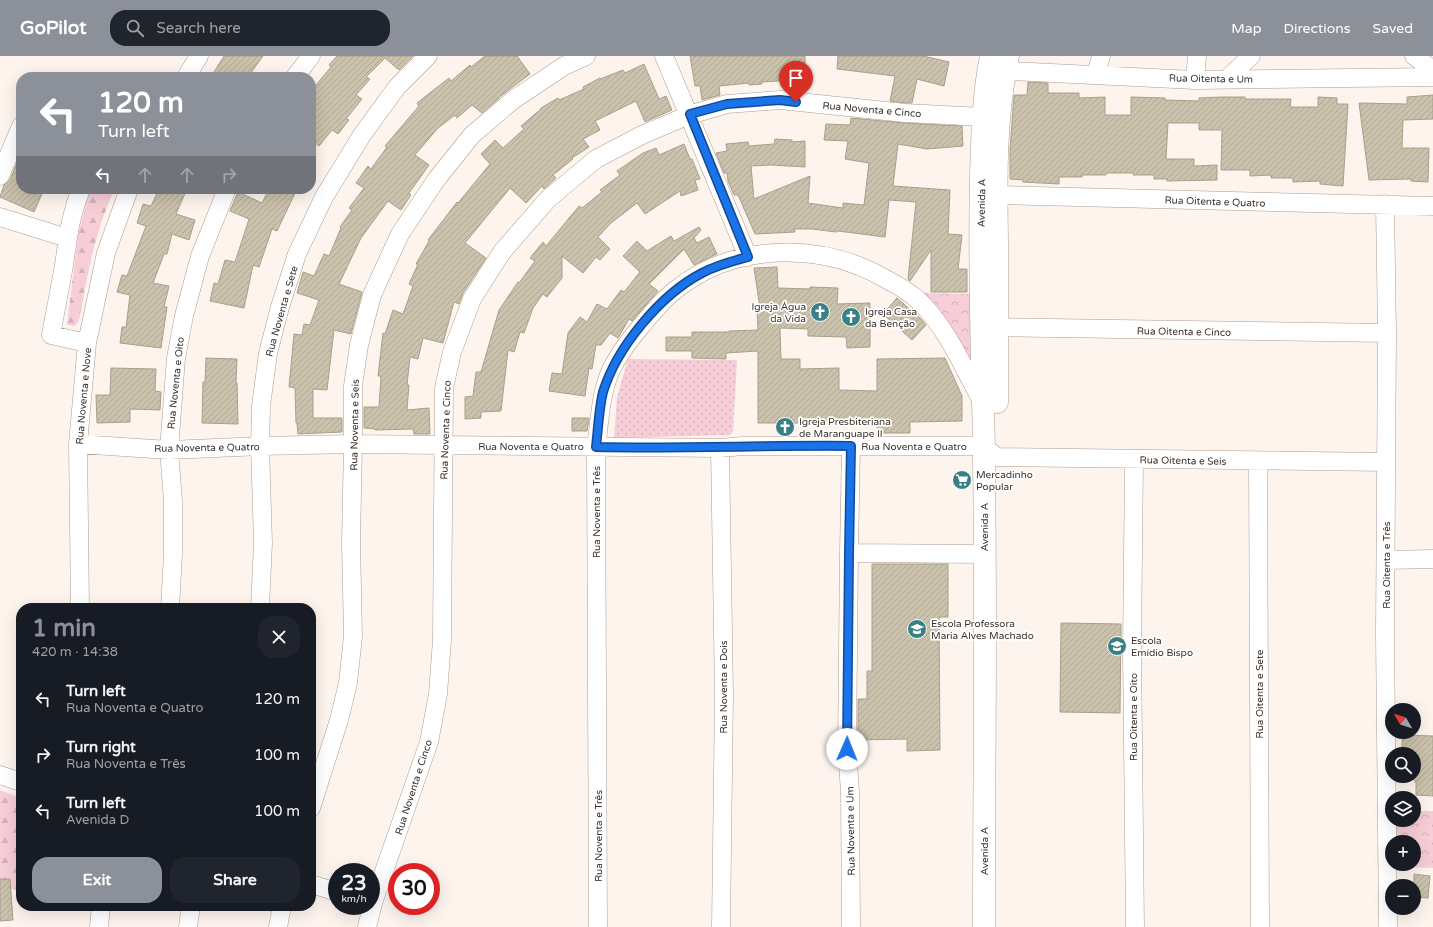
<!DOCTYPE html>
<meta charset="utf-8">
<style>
:root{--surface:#171b24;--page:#20242c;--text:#f1f3f6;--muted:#9ea1a6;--accent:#8c9099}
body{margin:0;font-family:"Varela Round",sans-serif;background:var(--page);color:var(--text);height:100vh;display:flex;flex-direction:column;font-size:15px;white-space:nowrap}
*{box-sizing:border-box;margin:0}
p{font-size:13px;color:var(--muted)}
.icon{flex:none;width:22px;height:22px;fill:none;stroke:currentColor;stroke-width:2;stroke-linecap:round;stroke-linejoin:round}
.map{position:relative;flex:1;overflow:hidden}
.drawer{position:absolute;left:16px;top:547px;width:300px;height:308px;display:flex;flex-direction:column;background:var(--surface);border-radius:16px;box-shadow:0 4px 16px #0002}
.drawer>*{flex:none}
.hud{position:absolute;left:16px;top:16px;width:300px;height:122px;border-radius:16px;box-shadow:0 4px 16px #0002;background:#8c9099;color:#fff;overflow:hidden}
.needle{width:26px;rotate:309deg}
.fabs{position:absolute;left:1385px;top:647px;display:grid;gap:8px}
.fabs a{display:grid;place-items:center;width:36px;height:36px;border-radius:50%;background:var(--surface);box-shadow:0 4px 16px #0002;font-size:20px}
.speed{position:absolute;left:328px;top:807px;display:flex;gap:8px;font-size:20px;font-weight:700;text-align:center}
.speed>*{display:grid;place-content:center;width:52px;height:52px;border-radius:50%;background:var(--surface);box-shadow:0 4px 16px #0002;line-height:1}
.speed small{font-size:10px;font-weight:400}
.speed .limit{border:6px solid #d22;background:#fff;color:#111}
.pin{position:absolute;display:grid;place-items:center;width:34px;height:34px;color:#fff;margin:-41px -17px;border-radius:50% 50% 50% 0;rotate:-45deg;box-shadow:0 0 4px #0007}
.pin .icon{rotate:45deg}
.me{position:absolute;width:44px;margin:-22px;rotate:1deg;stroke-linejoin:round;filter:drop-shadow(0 0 3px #0008)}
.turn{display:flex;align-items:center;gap:14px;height:84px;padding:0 16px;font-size:18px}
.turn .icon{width:52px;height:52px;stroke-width:2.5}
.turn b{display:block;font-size:28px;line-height:34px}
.lanes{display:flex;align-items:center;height:38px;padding:0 16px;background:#0003;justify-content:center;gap:20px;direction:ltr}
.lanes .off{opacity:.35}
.round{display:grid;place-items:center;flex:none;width:42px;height:42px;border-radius:16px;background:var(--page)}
.summary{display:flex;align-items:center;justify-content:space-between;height:68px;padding:0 16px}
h1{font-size:24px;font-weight:700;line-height:30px;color:var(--accent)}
.primary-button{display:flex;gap:8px;margin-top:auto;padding:8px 16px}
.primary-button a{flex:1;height:46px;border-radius:16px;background:var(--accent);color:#fff;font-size:16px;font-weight:700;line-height:46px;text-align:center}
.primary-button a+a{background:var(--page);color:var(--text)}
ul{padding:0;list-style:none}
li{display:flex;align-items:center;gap:12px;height:56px;padding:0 16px}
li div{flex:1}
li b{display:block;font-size:15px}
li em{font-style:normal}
header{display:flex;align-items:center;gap:24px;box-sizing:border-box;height:56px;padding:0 20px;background:var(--accent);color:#fff}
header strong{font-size:19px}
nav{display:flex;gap:22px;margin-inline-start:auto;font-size:14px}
.search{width:280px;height:36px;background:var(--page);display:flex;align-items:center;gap:10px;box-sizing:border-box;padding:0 14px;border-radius:16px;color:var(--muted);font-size:15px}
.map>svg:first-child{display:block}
.grass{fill:url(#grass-dots)}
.forest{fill:url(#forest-firs)}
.park{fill:url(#park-crowns);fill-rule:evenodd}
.building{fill:url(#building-hatch);stroke:#a8a08b}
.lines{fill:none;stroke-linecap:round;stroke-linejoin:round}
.minor-casing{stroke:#af9c8e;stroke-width:19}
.major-casing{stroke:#af9c8e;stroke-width:23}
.minor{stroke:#fff;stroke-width:18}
.major{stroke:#fff;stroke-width:22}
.route-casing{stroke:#114b97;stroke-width:10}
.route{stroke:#1a73e8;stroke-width:7}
.labels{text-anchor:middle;stroke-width:3.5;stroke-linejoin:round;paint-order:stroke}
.street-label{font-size:10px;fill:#3a322c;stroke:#fff}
.poi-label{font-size:10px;fill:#3a322c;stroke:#fff;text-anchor:start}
</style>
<header>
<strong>GoPilot</strong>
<div class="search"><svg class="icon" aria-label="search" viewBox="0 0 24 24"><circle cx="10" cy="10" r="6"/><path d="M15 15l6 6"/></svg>Search here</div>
<nav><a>Map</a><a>Directions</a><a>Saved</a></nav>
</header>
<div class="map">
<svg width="1433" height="871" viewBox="0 0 1433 871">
<defs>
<pattern id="grass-dots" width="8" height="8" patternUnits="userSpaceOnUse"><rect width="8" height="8" fill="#f7ced7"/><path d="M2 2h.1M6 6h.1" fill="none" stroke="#d4b1b9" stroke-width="1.8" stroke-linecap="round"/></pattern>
<pattern id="forest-firs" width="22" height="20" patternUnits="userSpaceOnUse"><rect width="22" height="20" fill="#f7ced7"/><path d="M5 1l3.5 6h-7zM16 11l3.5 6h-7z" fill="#d4b1b9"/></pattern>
<pattern id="park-crowns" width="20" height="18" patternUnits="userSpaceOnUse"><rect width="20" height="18" fill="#f7ced7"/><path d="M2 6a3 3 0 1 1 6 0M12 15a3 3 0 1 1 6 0" fill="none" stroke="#d4b1b9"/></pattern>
<pattern id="building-hatch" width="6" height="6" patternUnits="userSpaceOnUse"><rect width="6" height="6" fill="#cbc2ad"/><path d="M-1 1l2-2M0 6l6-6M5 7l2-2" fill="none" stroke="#afa795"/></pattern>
</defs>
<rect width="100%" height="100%" fill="#fdf4ee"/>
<path class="grass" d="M628 303 737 304 733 376 729 379 614 382 617 341Z"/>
<path class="forest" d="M90 133H115C95 174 87 220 79 265L75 270 67 269 78 179Z
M0 734 21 742V835L0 830Z"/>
<path class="park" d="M916 237 979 238 982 343Z
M1414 755H1433V812L1388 810 1392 764H1414ZM1392 786H1414V808H1392Z"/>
<path class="building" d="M224 0H263L248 21H223L214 16Z
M337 0H413L399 14 385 2 366 21 370 23 356 39 362 43 346 63 349 64 338 78 332 74 319 90 311 84V35L331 11 329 9Z
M485 0H517L530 18 498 42H499L482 57 472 49 457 62 455 59 438 72 415 99 429 109 409 137 411 139 401 154 388 145 361 182 339 228 362 236 351 278 334 274 327 334 313 333V362H342V376L298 378 297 367H296L295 332 289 331 294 278 302 279 304 268 310 269 319 244 297 237 303 216 314 220 324 198 329 200 341 172 340 171 352 154 349 152 364 132 356 127 368 110 371 113 387 91 385 90 419 50 417 47 449 22 451 25 470 9 471 11Z
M690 0H805V23L778 24V25L762 26V28L749 29V27L719 30 720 39 702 44 700 30H695Z
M838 0H923L949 6 944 30 917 23 912 47H906L890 45 895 20 837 13Z
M644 8 659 43 666 40 672 54 645 66 636 45 595 65 600 74 583 83 589 91 572 102 573 103 553 119 556 122 544 133 542 130 526 147 510 132 465 187 486 202 463 237 459 248 454 246 443 287 423 282 418 303 410 301 407 329H409L407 354 429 352 430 378H414L413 373 375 374V373L364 372V351H379L381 320H378L383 277 385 278 393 254 403 258 413 230 409 228 418 208H416L429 185 428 184 457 146 458 147 490 108 481 98 495 84 503 92 524 73 521 70 541 53V52L558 42 559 44 584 33 583 31 600 22V23L623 14 625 17Z
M1028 26 1048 27V37H1079V42L1105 41V59H1131V41L1165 42V44L1199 45V42L1222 41H1245V43H1291L1290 51H1318V41L1337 42V48H1348L1343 130 1320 128V125L1293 126V122H1271V119L1250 120V114H1221L1222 74H1199V67H1168L1166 103H1194V110L1217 109V124L1167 125V123H1154V119H1133L1134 117H1106V119H1082V121H1059V128L1023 126V124L1010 123V93L1014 39H1027Z
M1433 39V63L1403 64 1402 92H1429L1428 126 1411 125V123L1369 124 1359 47 1407 48V41Z
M851 62 904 67 962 70 963 90 927 93 898 88 893 130 950 134 948 178 962 179 958 213H967V236H931V194L910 225 908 223 916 146 889 144 885 181 838 175 836 176 812 173H794L795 176 755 178 738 139H734L728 125 727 117H724L716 97 727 95 726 88 748 86 749 90 774 88 775 83 792 84V86L805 85V111L771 109 751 110 754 143 810 120 808 147 843 152V147L864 149 869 107 845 103 848 85 824 84 826 68 850 69Z
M684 88 690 103H692L700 123 695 124 698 134 681 140 680 135 645 158 637 147 611 167 598 181 610 193 600 204 596 201 583 217 562 200V222L547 241 543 238 533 252 524 277 520 276 514 296 508 294 501 355 481 356V362L465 363V341L473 340 476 316H481L499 254 518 226 519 227 535 205 530 202 543 186 546 190 579 150 582 152 602 136 600 134 620 119 617 115 643 97 656 92 659 99Z
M21 97V133H44L34 156 0 141 4 129 10 124Z
M159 133H187L176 158 195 164 189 184 172 178 167 198H164L153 227 169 230 164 251H167L161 292 120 287 122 271H126L130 239 117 236 122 219 127 220 146 170 137 167 143 148 151 150Z
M269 133H297L277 175 272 173 259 211 253 209 244 252 210 245 214 227 218 228 225 204 235 206 249 163 230 155 238 136 262 147Z
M699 171 701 174 694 182 697 187 709 181 717 198 694 209 684 193 649 228 658 235 632 265 629 263 618 282 610 277 601 289H596L592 313 589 312 585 340 549 335 552 317 562 318 568 277 580 261 587 266 597 248 607 253 621 234 624 236 640 216 623 200 637 185 647 195 671 180 674 185Z
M777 211 778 232 810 233V231L838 232 837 248 870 247V291L847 292 846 281 808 280V273L780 272 781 303H800V313L839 312V334L877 335V303L945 302 962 340V365L910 366V377H879L875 365 839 363V365L800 366V367H758V295L726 297V303L692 302V295H666V281H692V276H729V275L758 274 757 253 760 252 754 212Z
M897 242 921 263 926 269 912 284 883 258Z
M206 302 237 303 236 327H237L238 368 202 367 203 326H205Z
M111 312 156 313 155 335 161 336 160 354 130 353V366L97 367 96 339H110Z
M572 362H589L587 375H572Z
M872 508H948V561H939L940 694 907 695V683L858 684V643H867V615H872Z
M1061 567 1121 568 1120 657 1060 656Z
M1403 679 1433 680V740L1416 739V727L1413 722 1414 720V698H1401Z
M1414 818 1430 820 1428 842 1414 841Z
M0 823H10L13 864 0 865Z"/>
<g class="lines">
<g class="minor-casing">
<path id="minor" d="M664 0 748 201
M1414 0 1433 14
M991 14 1195 24 1433 21
M1096 18 1101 0
M186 21 199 0
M295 21 311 0
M1227 23 1251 0
M1195 24 1197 0
M0 120 21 70
M81 133C69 162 68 185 63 215 59 236 55 258 51 279L87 287
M996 139 1433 150
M1385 148 1387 277 1385 577 1388 871
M0 161 67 182
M984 271 1387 277
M78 388 169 394 260 390 353 388 720 392 743 390H983L997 401 1386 406
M720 392 724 639 721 871
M1134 403 1132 594 1135 871
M1258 405 1260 871
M849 497 984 498
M1386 504 1433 503
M80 552 78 388 87 287 106 197 129 133
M170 552 173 498V445L169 394 176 302 184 260 200 200 227 133
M260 552 263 487 260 390 261 350 268 297 280 251 297 198 324 141 362 79 397 31 428 0
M0 719 21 726
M311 752 339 664 348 627 353 580 351 487 353 388V330L359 289 372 239 400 178 436 124 472 79 513 44 564 10 586 0
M311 828 337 836
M99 871 101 850
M188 871 191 850
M278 871 282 850
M367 871 373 847 429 686 438 638 442 584 444 332 452 296 472 243 502 196 548 143 596 103 642 79 689 59 727 48 780 44 905 57 983 61
M598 871 596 391C600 365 600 338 611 314 619 297 630 283 642 269 653 256 664 242 678 232 736 187 821 186 884 222 895 228 907 234 917 243 947 271 963 311 983 347
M851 871 850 736 847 693 849 497 851 390"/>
</g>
<g class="major-casing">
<path id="major" d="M997 346C997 292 997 239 997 185 996 124 995 60 1008 0
M984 871C984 696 987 520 983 345 981 271 979 196 981 122 982 81 983 40 991 0"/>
</g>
<use href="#minor" class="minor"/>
<use href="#major" class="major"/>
</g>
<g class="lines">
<g class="route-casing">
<path id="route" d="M796 46 780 44 727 48 690 58 748 201C733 205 717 209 702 217 660 239 617 291 603 336 599 352 598 374 596 391 681 393 766 389 851 390L849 497 847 693"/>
</g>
<use href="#route" class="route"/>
</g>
<defs>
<g id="church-disc" transform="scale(1)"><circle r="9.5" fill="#388085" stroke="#fff"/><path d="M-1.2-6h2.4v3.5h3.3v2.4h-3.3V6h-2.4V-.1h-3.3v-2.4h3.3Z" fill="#fff"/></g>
<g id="supermarket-disc" transform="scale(1)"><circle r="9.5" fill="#388085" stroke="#fff"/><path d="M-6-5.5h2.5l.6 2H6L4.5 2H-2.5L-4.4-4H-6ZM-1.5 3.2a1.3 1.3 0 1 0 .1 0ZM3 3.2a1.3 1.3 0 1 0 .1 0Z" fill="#fff"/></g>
<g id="school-disc" transform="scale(1)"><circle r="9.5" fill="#388085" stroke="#fff"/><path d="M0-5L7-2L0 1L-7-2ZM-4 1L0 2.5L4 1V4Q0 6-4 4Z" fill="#fff"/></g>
</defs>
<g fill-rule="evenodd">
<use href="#church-disc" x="820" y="256"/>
<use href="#church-disc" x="851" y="261"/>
<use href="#church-disc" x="785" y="371"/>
<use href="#supermarket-disc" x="962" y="424"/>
<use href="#school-disc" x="917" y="573"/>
<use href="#school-disc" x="1117" y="590"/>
</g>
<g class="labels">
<g class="street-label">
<text transform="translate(1211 22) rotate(1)" y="4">Rua Oitenta e Um</text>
<text transform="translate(872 53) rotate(5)" y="4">Rua Noventa e Cinco</text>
<text transform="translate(1215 145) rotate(2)" y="4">Rua Oitenta e Quatro</text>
<text transform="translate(981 147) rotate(-89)" y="4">Avenida A</text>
<text transform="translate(281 255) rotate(-74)" y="4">Rua Noventa e Sete</text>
<text transform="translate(1184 275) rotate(1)" y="4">Rua Oitenta e Cinco</text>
<text transform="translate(175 327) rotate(-84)" y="4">Rua Noventa e Oito</text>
<text transform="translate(83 340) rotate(-85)" y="4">Rua Noventa e Nove</text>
<text transform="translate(354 369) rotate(-89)" y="4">Rua Noventa e Seis</text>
<text transform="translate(445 374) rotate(-88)" y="4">Rua Noventa e Cinco</text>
<text x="531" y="394">Rua Noventa e Quatro</text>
<text x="914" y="394">Rua Noventa e Quatro</text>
<text transform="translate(207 391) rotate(-1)" y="4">Rua Noventa e Quatro</text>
<text transform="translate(1183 404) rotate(1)" y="4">Rua Oitenta e Seis</text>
<text transform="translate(596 456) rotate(-90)" y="4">Rua Noventa e Três</text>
<text transform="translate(984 471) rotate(-90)" y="4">Avenida A</text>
<text transform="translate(1386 509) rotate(-90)" y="4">Rua Oitenta e Três</text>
<text transform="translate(723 631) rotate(-90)" y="4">Rua Noventa e Dois</text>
<text transform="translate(1259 638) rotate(-90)" y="4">Rua Oitenta e Sete</text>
<text transform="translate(1133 661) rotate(-90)" y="4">Rua Oitenta e Oito</text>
<text transform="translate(413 731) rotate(-72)" y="4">Rua Noventa e Cinco</text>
<text transform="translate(850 775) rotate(-91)" y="4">Rua Noventa e Um</text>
<text transform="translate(598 780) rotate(-90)" y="4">Rua Noventa e Três</text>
<text transform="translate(984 795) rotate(-90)" y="4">Avenida A</text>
</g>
<g class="poi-label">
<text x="806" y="254" text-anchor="end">Igreja Água<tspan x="806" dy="12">da Vida</tspan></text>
<text x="865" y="259">Igreja Casa<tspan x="865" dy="12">da Benção</tspan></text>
<text x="799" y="369">Igreja Presbiteriana<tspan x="799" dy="12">de Maranguape II</tspan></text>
<text x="976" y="422">Mercadinho<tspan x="976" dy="12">Popular</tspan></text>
<text x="931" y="571">Escola Professora<tspan x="931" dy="12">Maria Alves Machado</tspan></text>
<text x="1131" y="588">Escola<tspan x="1131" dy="12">Emídio Bispo</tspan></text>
</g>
</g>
</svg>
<div class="fabs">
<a><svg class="needle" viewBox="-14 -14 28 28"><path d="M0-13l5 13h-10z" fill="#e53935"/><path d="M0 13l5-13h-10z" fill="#9ea1a6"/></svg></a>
<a><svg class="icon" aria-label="search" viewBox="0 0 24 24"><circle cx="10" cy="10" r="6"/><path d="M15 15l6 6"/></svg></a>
<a><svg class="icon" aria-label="layers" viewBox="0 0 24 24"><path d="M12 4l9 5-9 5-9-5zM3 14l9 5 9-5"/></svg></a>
<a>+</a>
<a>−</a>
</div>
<div class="speed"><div>23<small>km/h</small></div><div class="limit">30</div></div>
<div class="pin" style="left:796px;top:46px;background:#d93025"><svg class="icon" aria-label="arrive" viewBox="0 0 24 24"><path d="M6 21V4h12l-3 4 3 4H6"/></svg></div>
<svg class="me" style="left:847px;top:693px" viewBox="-20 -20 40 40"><circle r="19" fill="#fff"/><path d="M0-13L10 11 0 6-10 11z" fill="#1a73e8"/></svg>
<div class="hud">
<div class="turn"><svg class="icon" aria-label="left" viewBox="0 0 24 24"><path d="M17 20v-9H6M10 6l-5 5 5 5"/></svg><div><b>120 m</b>Turn left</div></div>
<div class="lanes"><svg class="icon" aria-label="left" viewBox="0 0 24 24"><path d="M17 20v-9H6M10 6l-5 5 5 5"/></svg><svg class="icon off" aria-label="ahead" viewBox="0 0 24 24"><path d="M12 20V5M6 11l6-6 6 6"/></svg><svg class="icon off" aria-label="ahead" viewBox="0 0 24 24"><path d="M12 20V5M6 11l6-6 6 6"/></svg><svg class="icon off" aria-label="right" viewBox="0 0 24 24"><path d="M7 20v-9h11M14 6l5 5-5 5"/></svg></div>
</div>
<section class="drawer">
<div class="summary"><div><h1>1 min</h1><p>420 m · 14:38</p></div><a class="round"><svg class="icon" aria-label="close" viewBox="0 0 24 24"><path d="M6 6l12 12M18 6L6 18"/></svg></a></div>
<ul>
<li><svg class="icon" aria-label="left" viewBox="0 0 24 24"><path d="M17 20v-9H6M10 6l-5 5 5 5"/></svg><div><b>Turn left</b><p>Rua Noventa e Quatro</p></div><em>120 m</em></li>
<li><svg class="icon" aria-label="right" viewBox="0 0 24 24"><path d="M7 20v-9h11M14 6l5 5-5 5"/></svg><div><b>Turn right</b><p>Rua Noventa e Três</p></div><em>100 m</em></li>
<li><svg class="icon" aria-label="left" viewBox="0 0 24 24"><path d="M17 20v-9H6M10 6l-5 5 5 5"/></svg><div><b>Turn left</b><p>Avenida D</p></div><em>100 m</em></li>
</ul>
<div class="primary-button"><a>Exit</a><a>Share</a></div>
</section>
</div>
